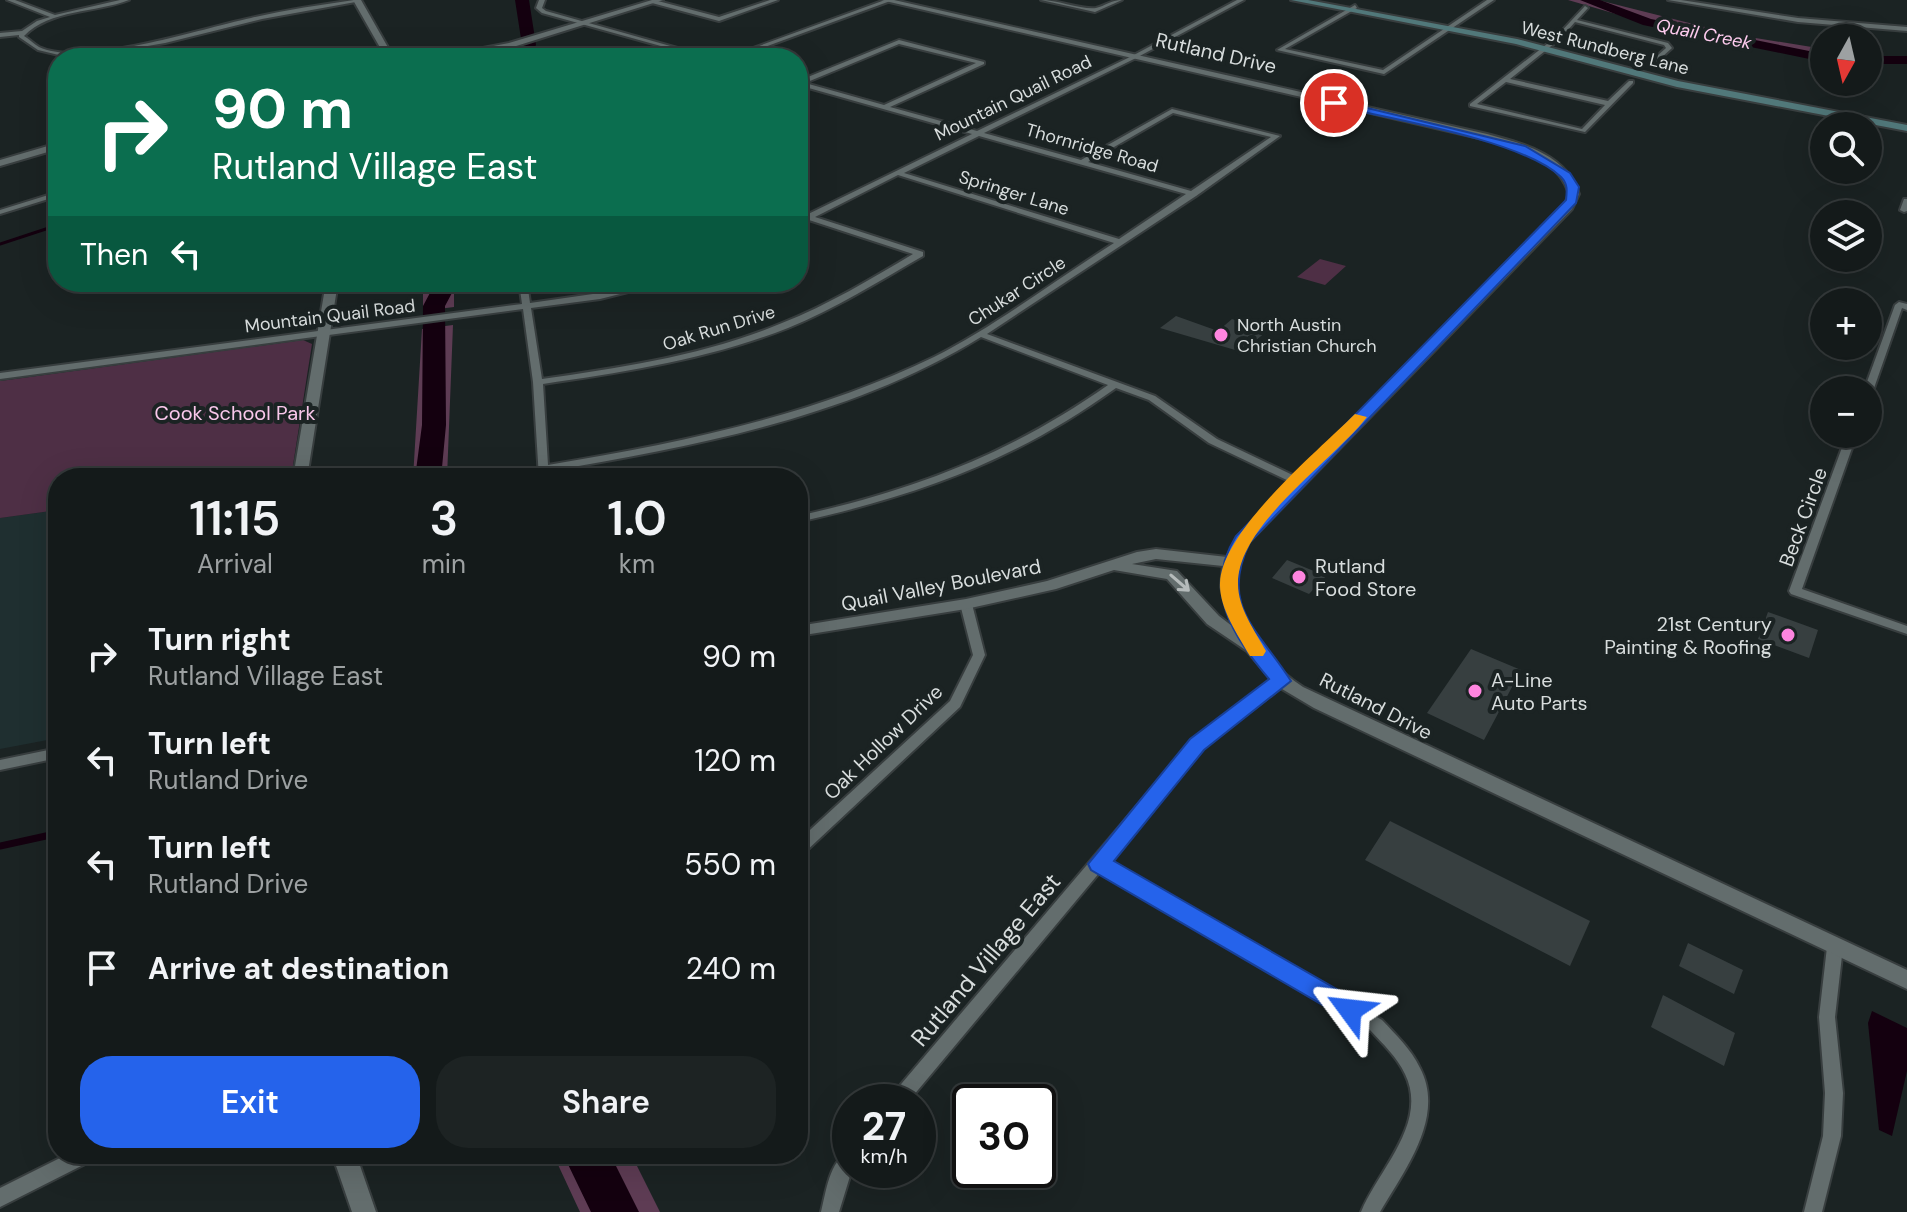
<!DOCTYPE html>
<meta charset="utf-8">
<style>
:root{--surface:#141a1a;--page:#1d2323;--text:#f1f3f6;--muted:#9da1a2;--line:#333839;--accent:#2563eb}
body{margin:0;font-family:"DM Sans",sans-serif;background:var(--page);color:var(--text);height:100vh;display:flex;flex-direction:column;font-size:30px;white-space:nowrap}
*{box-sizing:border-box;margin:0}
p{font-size:26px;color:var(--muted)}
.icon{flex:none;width:44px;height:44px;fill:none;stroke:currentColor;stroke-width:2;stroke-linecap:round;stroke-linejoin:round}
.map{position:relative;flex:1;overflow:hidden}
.side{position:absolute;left:48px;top:468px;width:760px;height:696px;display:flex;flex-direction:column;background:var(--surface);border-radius:32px;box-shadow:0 8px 32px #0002,0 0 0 2px var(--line)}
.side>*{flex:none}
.hud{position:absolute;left:48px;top:48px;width:760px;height:244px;border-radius:32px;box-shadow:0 8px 32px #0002,0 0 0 2px var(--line);background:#0b6e4f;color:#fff;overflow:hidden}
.needle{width:52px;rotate:188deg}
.controls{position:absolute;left:1810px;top:24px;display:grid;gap:16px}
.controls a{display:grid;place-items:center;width:72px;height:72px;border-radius:50%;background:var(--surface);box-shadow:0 8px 32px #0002,0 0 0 2px var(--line);font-size:40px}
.speed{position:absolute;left:832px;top:1084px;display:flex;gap:16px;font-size:40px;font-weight:700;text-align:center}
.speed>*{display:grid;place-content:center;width:104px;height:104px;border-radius:50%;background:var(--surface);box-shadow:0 8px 32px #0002,0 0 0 2px var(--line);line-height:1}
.speed small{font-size:20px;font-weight:400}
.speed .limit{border:4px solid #111;border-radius:12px;background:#fff;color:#111}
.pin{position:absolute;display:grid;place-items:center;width:68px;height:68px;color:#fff;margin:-34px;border:4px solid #fff;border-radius:50%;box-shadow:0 2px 8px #0007}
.me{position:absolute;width:88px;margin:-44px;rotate:300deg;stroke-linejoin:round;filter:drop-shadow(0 0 6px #0008)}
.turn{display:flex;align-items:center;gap:28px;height:168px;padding:0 32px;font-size:36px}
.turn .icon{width:104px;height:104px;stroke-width:2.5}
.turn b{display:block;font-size:56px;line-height:68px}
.then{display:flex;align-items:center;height:76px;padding:0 32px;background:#0003;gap:16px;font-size:30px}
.eta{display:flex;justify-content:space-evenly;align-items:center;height:136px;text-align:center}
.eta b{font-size:48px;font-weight:600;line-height:56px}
.primary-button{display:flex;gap:16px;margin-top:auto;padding:16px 32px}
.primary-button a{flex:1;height:92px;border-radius:32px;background:var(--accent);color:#fff;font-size:32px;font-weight:600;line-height:92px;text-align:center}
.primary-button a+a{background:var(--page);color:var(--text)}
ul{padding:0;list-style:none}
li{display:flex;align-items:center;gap:24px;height:104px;padding:0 32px}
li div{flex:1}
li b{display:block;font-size:30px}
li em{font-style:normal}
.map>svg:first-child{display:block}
.built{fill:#1f2f30}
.green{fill:#4e2f45}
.forest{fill:#5e3c54}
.water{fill:#14000f}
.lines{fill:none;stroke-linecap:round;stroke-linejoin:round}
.stream-far2{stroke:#14000f;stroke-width:3}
.stream-far1{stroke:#14000f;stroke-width:5}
.stream{stroke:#14000f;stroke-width:7}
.river{fill:#14000f;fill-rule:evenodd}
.building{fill:#373f40}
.minor-casing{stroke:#383e3f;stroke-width:4}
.tertiary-casing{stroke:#383e3f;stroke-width:4}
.secondary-casing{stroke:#383e3f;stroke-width:4}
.minor{fill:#636d6d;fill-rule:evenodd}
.tertiary{fill:#636d6d;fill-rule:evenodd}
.secondary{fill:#51787a;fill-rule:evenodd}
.oneway{stroke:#b5bbbb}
.route{fill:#2563eb;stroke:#184099;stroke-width:2}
.slow{fill:#f59e0b}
.poi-dot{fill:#fe85df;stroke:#1b2323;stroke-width:3}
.labels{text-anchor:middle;stroke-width:8;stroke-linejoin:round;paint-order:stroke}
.far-water-label{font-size:18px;font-style:italic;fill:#fecbee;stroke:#1b2323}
.far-street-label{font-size:18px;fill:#d8dddd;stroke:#1b2323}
.far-poi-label{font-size:18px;fill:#d8dddd;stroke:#1b2323;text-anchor:start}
.street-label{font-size:20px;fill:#d8dddd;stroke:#1b2323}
.park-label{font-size:20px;fill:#f9c7ea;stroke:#1b2323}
.poi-label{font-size:20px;fill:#d8dddd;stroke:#1b2323;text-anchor:start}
.near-street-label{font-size:24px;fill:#d8dddd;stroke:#1b2323}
</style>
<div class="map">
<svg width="1907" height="1212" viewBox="0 0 1907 1212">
<rect width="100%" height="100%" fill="#1b2323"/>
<path class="built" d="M58 510V640L49 666 58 665V738L0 749V518Z"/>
<path class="green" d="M1320 259 1346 266 1325 285 1297 277Z
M303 340 312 344 291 478H58V510L0 518V381Z"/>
<path class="forest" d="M1568 0H1598L1737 35 1824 49V60L1654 25Z
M423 282H454V307L423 311Z
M453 325 447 478H413L422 329Z
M553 1154H631L660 1212H580Z"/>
<path class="water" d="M1872 1011 1907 1028V1071L1892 1136 1879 1130 1868 1023Z"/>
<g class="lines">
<path class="stream-far2" d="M0 244 58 225"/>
<path class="stream-far1" d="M46 836 58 833"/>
<path class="stream" d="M0 846 55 834"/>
<path class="river" d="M515 0H529L536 45 528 58H514L522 45Z
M1580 0H1600L1651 19 1824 54V62L1643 25Z
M1868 56H1907V64H1868Z
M430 282H452L453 291 445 306 446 425 441 478H415L422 425 423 306 431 291Z
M563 1154H610L639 1212H591Z"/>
</g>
<path class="building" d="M1176 316 1218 331 1232 319 1267 331 1242 352 1160 328Z
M1287 560 1326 576 1309 594 1272 578Z
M1768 612 1818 630 1809 658 1758 639Z
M1471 649 1521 670 1484 740 1427 713Z
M1390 821 1590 921 1570 966 1365 860Z
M1688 943 1743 970 1734 994 1679 966Z
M1663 995 1735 1033 1724 1066 1651 1027Z"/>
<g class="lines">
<g class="minor-casing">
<path id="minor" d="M7 0H15L55 15 120 0H129C96 13 50 9 24 36 29 39 34 44 39 47 83 68 203 28 251 18 285 10 320 5 354 0L361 1 262 19 165 43 95 55 63 56 38 50 19 37V35L0 37V33L22 31 37 21 50 17Z
M539 0H545L542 8 546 11 713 58C700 58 684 49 673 50 663 50 653 58 641 58L668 48 542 13 536 8Z
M654 0 719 17 770 0H778L719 21 652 3Z
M885 0H893L735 58H726Z
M1041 0C1057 0 1083 10 1096 8 1105 6 1111 0 1122 0L1095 12Z
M1237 0H1244L1136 58 984 133 1081 160 1172 109 1280 136 1196 196 987 334 1155 396 1217 439 1301 479 1302 481 1301 483H1293L1209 443 1149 400 1116 388C1014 461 920 495 798 522V516C914 490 1010 454 1108 385L981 337C851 417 697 446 549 471V478H539L533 382 523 309 0 379V373L522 304 519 282H527L530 303 600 293 652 282H668L600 299 531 308 542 379C624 367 706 355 782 323 828 305 871 279 913 254L809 220 798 224V219L972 134 798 85V81L899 40 984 62V64L890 107 977 131 1132 56ZM899 44 976 63 884 105 805 83ZM1173 113 1271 137 1191 191 1088 162ZM979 136 1186 194 1119 239 904 173ZM898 175 1114 243C1054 281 997 325 934 357 812 416 681 443 548 465L543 384C626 372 709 359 788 328 835 309 879 281 923 256V252L815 217Z
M1487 0H1494L1384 74 1277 50 1355 5 1357 8 1285 49 1383 70Z
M1668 0H1681L1798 18 1907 27V31L1798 22Z
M1585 6 1588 8 1577 20 1668 43 1672 48 1652 66H1648V64L1666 48 1664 45 1575 22 1560 39 1510 79 1608 101 1629 81H1633V83L1585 132 1470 106V104L1556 37ZM1506 82 1605 105 1582 129 1477 104Z
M798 141 801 145 798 147Z
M58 192V196L0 214V210Z
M1904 199H1907V211L1904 212 1900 210Z
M153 282H161V284L198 282 194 285 157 290 153 287Z
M1899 302 1907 304V310L1902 308 1873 391 1868 394V390H1864L1895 305Z
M1847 434H1857L1802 589 1907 626V634L1791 594 1789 591Z
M966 600 972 604 985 655 960 707 803 854 798 856V841L950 701 973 655 960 604Z
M1281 676 1286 678 1287 681 1286 684 1202 749 1108 862 1382 1020C1396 1035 1411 1049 1420 1068 1446 1117 1404 1171 1380 1212H1361C1378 1170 1429 1123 1405 1074 1397 1057 1383 1044 1370 1030L1100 872 908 1102H888L891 1096 1192 741 1276 678Z
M58 748V758L0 770V760Z
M1835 940 1841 942 1843 947 1835 1017 1843 1093 1841 1136 1822 1212H1804L1823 1136 1825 1093 1819 1017 1827 947 1829 942Z
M850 1151V1170H853L851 1173 839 1212H821C826 1193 829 1160 850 1151Z
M68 1154H96L93 1160 0 1207V1188Z"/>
</g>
<g class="tertiary-casing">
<path id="tertiary" d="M353 0H361L394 58H386Z
M652 0H663L513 47 449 58H431L509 43Z
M881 0H894L1487 134C1524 144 1566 154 1579 194L1572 209 1249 542C1243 553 1238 565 1237 578 1234 620 1269 666 1303 687L1907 970V989L1314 708 1277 686 1247 651 1207 624 1167 579 1114 570 1056 589 966 609 798 636V626L966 599 1047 581 1137 552 1156 549 1227 557 1237 537 1564 206 1569 194C1559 161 1526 151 1496 142ZM1156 559 1223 566 1221 587 1232 626 1219 616 1177 571 1132 564Z
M58 143V149L0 166V160Z
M326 282H338L307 478H293Z
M332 1154H356L376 1212H352Z"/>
</g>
<g class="secondary-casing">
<path id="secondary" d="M1291 0H1308L1517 39 1678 81 1907 125V131L1677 87 1516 44Z"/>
</g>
<use href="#minor" class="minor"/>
<use href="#tertiary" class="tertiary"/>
<use href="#secondary" class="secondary"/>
</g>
<defs><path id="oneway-shaft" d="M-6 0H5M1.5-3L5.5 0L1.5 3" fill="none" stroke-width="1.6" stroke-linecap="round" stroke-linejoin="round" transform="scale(2)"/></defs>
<use class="oneway" href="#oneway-shaft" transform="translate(1180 583) rotate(41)"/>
<path class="route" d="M1334 100 1525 146 1570 173 1579 187 1576 203 1250 542C1218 607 1260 631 1291 681L1204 750 1114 861 1359 1002 1362 1010 1359 1018 1350 1021 1091 870 1088 864 1190 739 1269 679C1233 636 1202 591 1236 536L1566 200C1567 191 1568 184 1561 177 1523 140 1386 118 1331 105Z"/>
<path class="slow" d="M1355 414 1367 417C1332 462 1237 525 1238 584 1238 608 1255 631 1266 651L1263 656H1250C1238 635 1219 608 1220 583 1222 530 1317 452 1355 414Z"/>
<g class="poi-dot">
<circle cx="1221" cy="335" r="8"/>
<circle cx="1299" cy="577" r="8"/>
<circle cx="1788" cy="635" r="8"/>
<circle cx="1475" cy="691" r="8"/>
</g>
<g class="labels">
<g class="far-water-label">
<text transform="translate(1704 34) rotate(11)" y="6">Quail Creek</text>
</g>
<g class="far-street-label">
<text transform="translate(1605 48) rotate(14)" y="6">West Rundberg Lane</text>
<text transform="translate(1013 98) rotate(-26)" y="6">Mountain Quail Road</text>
<text transform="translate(1092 148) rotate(16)" y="6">Thornridge Road</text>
<text transform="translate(1014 193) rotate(17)" y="6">Springer Lane</text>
<text transform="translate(1017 291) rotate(-33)" y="6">Chukar Circle</text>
<text transform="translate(330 316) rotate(-7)" y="6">Mountain Quail Road</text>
<text transform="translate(719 328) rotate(-17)" y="6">Oak Run Drive</text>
</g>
<g class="far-poi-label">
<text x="1237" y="331">North Austin<tspan x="1237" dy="21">Christian Church</tspan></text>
</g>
<g class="street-label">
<text transform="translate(1216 53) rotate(13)" y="7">Rutland Drive</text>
<text transform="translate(1803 517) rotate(-70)" y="7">Beck Circle</text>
<text transform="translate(941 585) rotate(-11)" y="7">Quail Valley Boulevard</text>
<text transform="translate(1376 706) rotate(27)" y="7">Rutland Drive</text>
<text transform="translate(883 742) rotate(-44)" y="7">Oak Hollow Drive</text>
</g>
<g class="park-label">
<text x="235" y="420">Cook School Park</text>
</g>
<g class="poi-label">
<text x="1315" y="573">Rutland<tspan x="1315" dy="23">Food Store</tspan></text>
<text x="1772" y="631" text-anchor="end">21st Century<tspan x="1772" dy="23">Painting &amp; Roofing</tspan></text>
<text x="1491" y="687">A-Line<tspan x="1491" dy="23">Auto Parts</tspan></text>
</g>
<g class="near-street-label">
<text transform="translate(986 960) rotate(-50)" y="8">Rutland Village East</text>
</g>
</g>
</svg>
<div class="controls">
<a><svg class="needle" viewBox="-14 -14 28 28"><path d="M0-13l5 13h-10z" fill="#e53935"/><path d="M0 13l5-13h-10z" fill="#9da1a2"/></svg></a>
<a><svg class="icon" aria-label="search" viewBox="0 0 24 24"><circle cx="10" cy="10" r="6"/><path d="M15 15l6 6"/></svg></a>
<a><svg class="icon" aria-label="layers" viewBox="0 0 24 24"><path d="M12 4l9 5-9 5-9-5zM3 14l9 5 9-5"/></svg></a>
<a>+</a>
<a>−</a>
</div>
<div class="speed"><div>27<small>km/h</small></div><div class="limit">30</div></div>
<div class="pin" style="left:1334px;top:103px;background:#d93025"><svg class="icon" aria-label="arrive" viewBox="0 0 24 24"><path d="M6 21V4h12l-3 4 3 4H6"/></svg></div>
<svg class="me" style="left:1350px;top:1010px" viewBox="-20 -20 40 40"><path d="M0-17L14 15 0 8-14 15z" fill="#2563eb" stroke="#fff" stroke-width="4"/></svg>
<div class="hud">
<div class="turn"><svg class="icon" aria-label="right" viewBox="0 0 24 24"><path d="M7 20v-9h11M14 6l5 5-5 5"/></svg><div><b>90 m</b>Rutland Village East</div></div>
<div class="then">Then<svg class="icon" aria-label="left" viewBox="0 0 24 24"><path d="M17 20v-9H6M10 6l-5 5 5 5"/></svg></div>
</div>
<section class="side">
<div class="eta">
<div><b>11:15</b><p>Arrival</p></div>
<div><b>3</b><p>min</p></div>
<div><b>1.0</b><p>km</p></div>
</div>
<ul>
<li><svg class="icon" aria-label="right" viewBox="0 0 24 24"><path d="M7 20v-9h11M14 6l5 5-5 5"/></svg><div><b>Turn right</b><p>Rutland Village East</p></div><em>90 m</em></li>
<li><svg class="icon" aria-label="left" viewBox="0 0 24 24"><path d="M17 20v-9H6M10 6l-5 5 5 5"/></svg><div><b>Turn left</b><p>Rutland Drive</p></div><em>120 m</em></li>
<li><svg class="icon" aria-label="left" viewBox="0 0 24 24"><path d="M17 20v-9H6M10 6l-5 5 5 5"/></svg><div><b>Turn left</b><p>Rutland Drive</p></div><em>550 m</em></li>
<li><svg class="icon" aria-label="arrive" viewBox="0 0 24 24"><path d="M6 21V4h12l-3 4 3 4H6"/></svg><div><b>Arrive at destination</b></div><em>240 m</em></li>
</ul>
<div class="primary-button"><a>Exit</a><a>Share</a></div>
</section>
</div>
